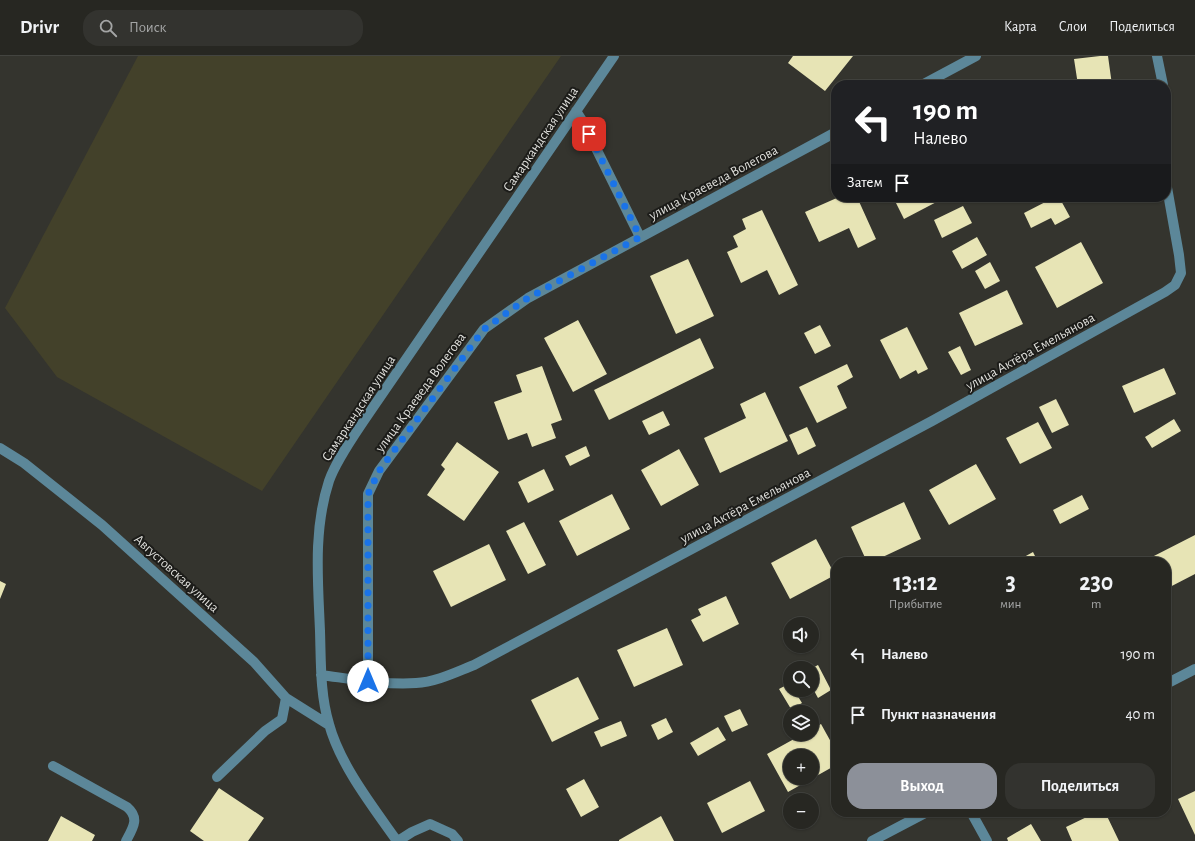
<!DOCTYPE html>
<html lang="ru">
<meta charset="utf-8">
<style>
:root{--surface:#272722;--page:#33332f;--text:#f1f3f6;--muted:#a4a5a5;--line:#434440;--accent:#8c9099}
body{margin:0;font-family:"Alegreya Sans",sans-serif;background:var(--page);color:var(--text);height:100vh;display:flex;flex-direction:column;font-size:15px;white-space:nowrap}
*{box-sizing:border-box;margin:0}
p{font-size:13px;color:var(--muted)}
.icon{flex:none;width:22px;height:22px;fill:none;stroke:currentColor;stroke-width:2;stroke-linecap:round;stroke-linejoin:round}
.map{position:relative;flex:1;overflow:hidden}
.panel{position:absolute;left:831px;top:501px;width:340px;height:260px;display:flex;flex-direction:column;background:var(--surface);border-radius:16px;box-shadow:0 1px 3px #0004,0 0 0 1px var(--line)}
.panel>*{flex:none}
.guide{position:absolute;left:831px;top:24px;width:340px;height:122px;border-radius:16px;box-shadow:0 1px 3px #0004,0 0 0 1px var(--line);background:#202124;color:#fff;overflow:hidden}
.fabs{position:absolute;left:783px;top:561px;display:grid;gap:8px}
.fabs a{display:grid;place-items:center;width:36px;height:36px;border-radius:50%;background:var(--surface);box-shadow:0 1px 3px #0004,0 0 0 1px var(--line);font-size:20px}
.pin{position:absolute;display:grid;place-items:center;width:34px;height:34px;color:#fff;margin:-17px;border-radius:8px;box-shadow:0 2px 6px #0006}
.me{position:absolute;width:44px;margin:-22px;rotate:0deg;stroke-linejoin:round;filter:drop-shadow(0 0 3px #0008)}
.turn{display:flex;align-items:center;gap:14px;height:84px;padding:0 16px;font-size:18px}
.turn .icon{width:52px;height:52px;stroke-width:2.5}
.turn b{display:block;font-size:28px;line-height:34px}
.then{display:flex;align-items:center;height:38px;padding:0 16px;background:#0003;gap:8px;font-size:15px}
.eta{display:flex;justify-content:space-evenly;align-items:center;height:68px;text-align:center}
.eta b{font-size:24px;font-weight:700;line-height:28px}
.cta{display:flex;gap:8px;margin-top:auto;padding:8px 16px}
.cta a{flex:1;height:46px;border-radius:16px;background:var(--accent);color:#fff;font-size:16px;font-weight:700;line-height:46px;text-align:center}
.cta a+a{background:var(--page);color:var(--text)}
ul{padding:0;list-style:none}
li{display:flex;align-items:center;gap:12px;height:60px;padding:0 16px}
li div{flex:1}
li b{display:block;font-size:15px}
li em{font-style:normal}
header{display:flex;align-items:center;gap:24px;box-sizing:border-box;height:56px;padding:0 20px;background:var(--surface);border-bottom:1px solid var(--line)}
header strong{font-size:19px}
nav{display:flex;gap:22px;margin-inline-start:auto;font-size:14px}
.search{width:280px;height:36px;background:var(--page);display:flex;align-items:center;gap:10px;box-sizing:border-box;padding:0 14px;border-radius:16px;color:var(--muted);font-size:15px}
.map>svg:first-child{display:block}
.green{fill:#43412a}
.building{fill:#e7e4b5;fill-rule:evenodd}
.lines{fill:none;stroke-linecap:round;stroke-linejoin:round}
.minor{stroke:#5c8799;stroke-width:10}
.route{stroke:#1a73e8;stroke-width:7;stroke-dasharray:0 12.6}
.labels{text-anchor:middle;stroke-width:4;stroke-linejoin:round;paint-order:stroke}
.street-label{font-size:14px;fill:#dfdfdb;stroke:#1c1c19}
</style>
<header>
<strong>Drivr</strong>
<div class="search"><svg class="icon" aria-label="search" viewBox="0 0 24 24"><circle cx="10" cy="10" r="6"/><path d="M15 15l6 6"/></svg>Поиск</div>
<nav><a>Карта</a><a>Слои</a><a>Поделиться</a></nav>
</header>
<div class="map">
<svg width="1195" height="785" viewBox="0 0 1195 785">
<rect width="100%" height="100%" fill="#34342e"/>
<path class="green" d="M138 0H561L262 435 57 321 5 252Z"/>
<path class="building" d="M793 0H853L825 35 788 7Z
M1100 0H1108L1112 29H1078L1074 3Z
M839 141H857L876 183 858 192 849 172 819 186 805 156Z
M893 141H946L904 163Z
M1055 141H1059L1070 161 1055 169 1051 162 1031 172 1024 157Z
M1083 141H1119V142L1083 147Z
M963 150 972 167 942 182 934 164Z
M762 154 798 229 779 239 767 214 741 227 727 196 738 191 733 180 746 173 742 163Z
M977 181 987 199 962 213 952 195Z
M1081 186 1103 227 1057 252 1035 211Z
M688 203 714 260 676 278 650 220Z
M990 206 1000 225 985 233 975 215Z
M1007 234 1023 268 975 290 959 257Z
M578 264 607 318 573 336 544 282Z
M820 269 831 290 815 298 804 277Z
M907 271 928 313 918 318 916 314 900 323 880 284Z
M700 282 714 312 609 364 594 334Z
M960 290 971 314 961 319 948 296Z
M847 308 853 321 837 330 847 352 817 367 799 331Z
M542 310 562 364 551 368 556 382 532 391 527 377 508 384 494 346 522 336 516 319Z
M1164 312 1176 338 1134 357 1122 330Z
M765 336 788 385 720 417 704 382 746 362 740 348Z
M1056 343 1069 369 1052 377 1039 351Z
M663 355 670 369 649 379 642 365Z
M1174 363 1181 375 1152 392 1145 381Z
M1038 366 1052 392 1020 408 1006 382Z
M807 371 816 390 798 399 789 379Z
M457 386 499 416 464 465 427 439 445 413 441 409Z
M586 390 590 400 570 410 565 400Z
M679 393 699 429 661 450 641 414Z
M976 408 996 443 949 469 929 434Z
M544 413 554 434 528 447 518 426Z
M612 438 630 473 577 500 559 465Z
M1082 439 1089 453 1060 468 1053 454Z
M904 446 921 483 872 506H867L851 471Z
M524 466 546 509 528 518 506 475Z
M1195 479V518L1166 533V506H1152L1150 502Z
M816 483 835 519 790 543 771 507Z
M489 488 506 524 451 551 433 515Z
M1033 496 1038 506H1015Z
M0 525 6 528 0 543Z
M726 540 739 568 703 586 691 564 701 559 698 553Z
M667 572 683 609 634 631 617 594Z
M818 609 831 634 818 642 812 631V612Z
M578 621 599 663 552 686 531 644Z
M790 627V634H794L802 647 791 653 779 633Z
M740 653 748 669 732 676 724 660Z
M666 662 673 676 658 684 651 669Z
M621 665 627 680 601 691 594 676Z
M821 668 836 695V709L788 736 767 698 803 678H812V673ZM790 700H812V722H790Z
M718 671 726 684 698 700 690 687Z
M584 723 599 751 581 761 566 733Z
M750 725 765 755 722 777 707 747Z
M219 732 264 762 248 785H204L190 775Z
M1195 735V779L1178 743Z
M1097 756H1105L1119 785H1072L1066 771Z
M61 760 95 779 92 785H48Z
M661 760 674 785H619V784Z
M1031 768 1041 785H1008L1007 782Z"/>
<g class="lines">
<path class="minor" d="M1157 0 1163 29
M922 29 976 0
M576 55 583 66 640 181
M0 392 24 407 102 469 254 606 286 642 329 669
M321 619C352 623 384 629 416 627 436 626 456 616 474 609L932 365 1165 236 1175 229 1181 217 1179 199 1166 126
M368 625V438L379 415 484 273 528 242 836 76
M1166 628 1195 613
M53 710 127 751C140 762 133 772 126 785
M217 721 265 675 282 663 286 642
M971 756 987 785
M397 785C373 751 340 709 329 668 320 638 321 606 320 575 318 525 313 474 329 425 336 405 353 381 365 363L614 0
M398 785 412 776 430 768 452 778 458 785
M872 785 927 756"/>
</g>
<g class="lines">
<path class="route" d="M368 625V438L379 415 484 273 528 242 640 181 589 78"/>
</g>
<g class="labels">
<g class="street-label">
<text transform="translate(540 83) rotate(-56)" y="5">Самаркандская улица</text>
<text transform="translate(713 126) rotate(-28)" y="5">улица Краеведа Волегова</text>
<text transform="translate(1030 295) rotate(-29)" y="5">улица Актёра Емельянова</text>
<text transform="translate(420 336) rotate(-54)" y="5">улица Краеведа Волегова</text>
<text transform="translate(358 352) rotate(-57)" y="5">Самаркандская улица</text>
<text transform="translate(745 449) rotate(-28)" y="5">улица Актёра Емельянова</text>
<text transform="translate(177 517) rotate(42)" y="5">Августовская улица</text>
</g>
</g>
</svg>
<div class="fabs">
<a><svg class="icon" aria-label="sound" viewBox="0 0 24 24"><path d="M4 9h4l5-4v14l-5-4H4zM17 9q2 3 0 6"/></svg></a>
<a><svg class="icon" aria-label="search" viewBox="0 0 24 24"><circle cx="10" cy="10" r="6"/><path d="M15 15l6 6"/></svg></a>
<a><svg class="icon" aria-label="layers" viewBox="0 0 24 24"><path d="M12 4l9 5-9 5-9-5zM3 14l9 5 9-5"/></svg></a>
<a>+</a>
<a>−</a>
</div>
<div class="pin" style="left:589px;top:78px;background:#d93025"><svg class="icon" aria-label="arrive" viewBox="0 0 24 24"><path d="M6 21V4h12l-3 4 3 4H6"/></svg></div>
<svg class="me" style="left:368px;top:625px" viewBox="-20 -20 40 40"><circle r="19" fill="#fff"/><path d="M0-13L10 11 0 6-10 11z" fill="#1a73e8"/></svg>
<div class="guide">
<div class="turn"><svg class="icon" aria-label="left" viewBox="0 0 24 24"><path d="M17 20v-9H6M10 6l-5 5 5 5"/></svg><div><b>190 m</b>Налево</div></div>
<div class="then">Затем<svg class="icon" aria-label="arrive" viewBox="0 0 24 24"><path d="M6 21V4h12l-3 4 3 4H6"/></svg></div>
</div>
<section class="panel">
<div class="eta">
<div><b>13:12</b><p>Прибытие</p></div>
<div><b>3</b><p>мин</p></div>
<div><b>230</b><p>m</p></div>
</div>
<ul>
<li><svg class="icon" aria-label="left" viewBox="0 0 24 24"><path d="M17 20v-9H6M10 6l-5 5 5 5"/></svg><div><b>Налево</b></div><em>190 m</em></li>
<li><svg class="icon" aria-label="arrive" viewBox="0 0 24 24"><path d="M6 21V4h12l-3 4 3 4H6"/></svg><div><b>Пункт назначения</b></div><em>40 m</em></li>
</ul>
<div class="cta"><a>Выход</a><a>Поделиться</a></div>
</section>
</div>
